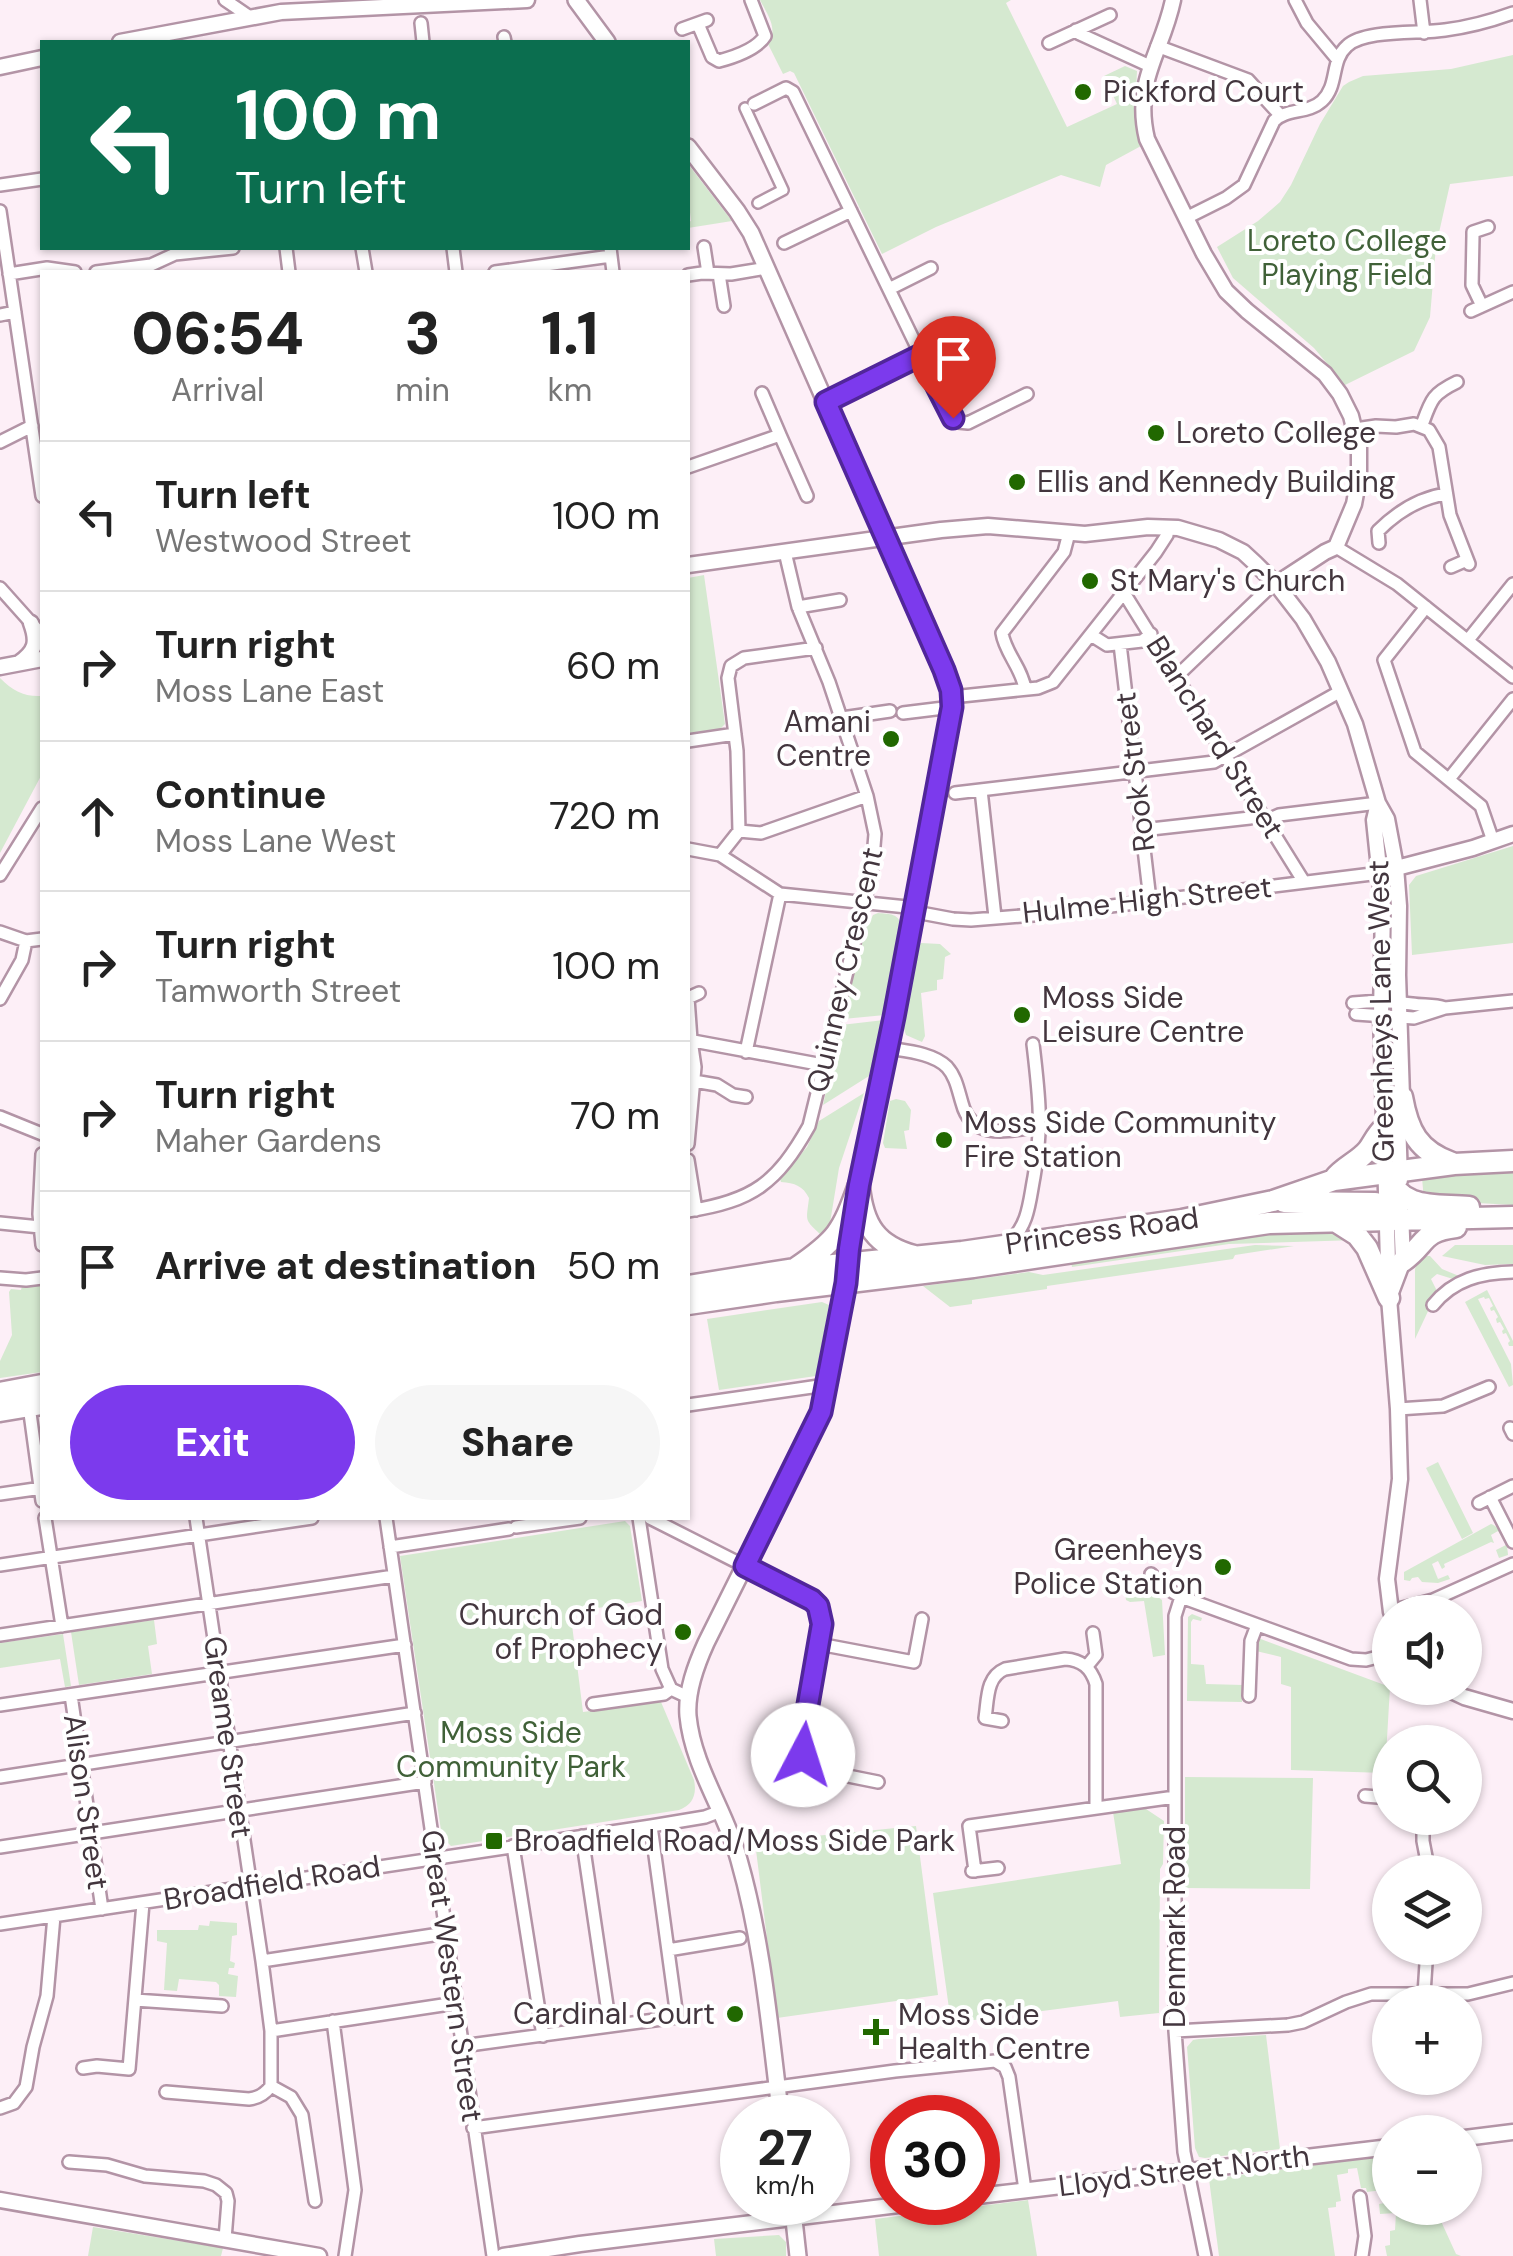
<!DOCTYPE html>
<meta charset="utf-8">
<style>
:root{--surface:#fff;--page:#f6f6f6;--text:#222;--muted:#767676;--line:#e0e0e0;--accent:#7c3aed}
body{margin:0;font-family:"DM Sans",sans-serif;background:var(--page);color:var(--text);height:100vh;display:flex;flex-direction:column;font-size:38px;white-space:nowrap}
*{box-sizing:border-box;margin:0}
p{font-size:32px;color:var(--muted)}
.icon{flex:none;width:55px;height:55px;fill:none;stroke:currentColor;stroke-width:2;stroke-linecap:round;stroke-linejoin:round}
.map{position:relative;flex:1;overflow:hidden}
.details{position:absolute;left:40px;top:270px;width:650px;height:1250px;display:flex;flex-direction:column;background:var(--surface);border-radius:0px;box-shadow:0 2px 8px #0004}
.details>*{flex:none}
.top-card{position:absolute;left:40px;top:40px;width:650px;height:210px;border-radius:0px;box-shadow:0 2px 8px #0004;background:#0b6e4f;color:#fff;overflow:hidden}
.fabs{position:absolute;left:1372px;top:1595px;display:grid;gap:20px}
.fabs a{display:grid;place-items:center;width:110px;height:110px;border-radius:50%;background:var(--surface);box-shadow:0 2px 8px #0004;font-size:50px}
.speed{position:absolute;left:720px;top:2095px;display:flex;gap:20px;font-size:50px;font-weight:700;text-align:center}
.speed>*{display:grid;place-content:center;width:130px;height:130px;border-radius:50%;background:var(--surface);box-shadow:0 2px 8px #0004;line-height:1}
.speed small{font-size:25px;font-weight:400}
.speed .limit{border:15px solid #d22;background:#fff;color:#111}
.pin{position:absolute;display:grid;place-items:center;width:85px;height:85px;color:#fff;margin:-102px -42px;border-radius:50% 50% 50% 0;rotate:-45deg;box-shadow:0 0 10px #0007}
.pin .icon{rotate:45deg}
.me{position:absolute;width:110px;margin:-55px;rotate:5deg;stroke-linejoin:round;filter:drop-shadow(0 0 8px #0008)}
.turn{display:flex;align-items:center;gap:35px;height:210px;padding:0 30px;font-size:45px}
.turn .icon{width:130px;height:130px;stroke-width:2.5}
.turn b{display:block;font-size:70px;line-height:85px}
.eta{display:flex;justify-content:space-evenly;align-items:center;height:170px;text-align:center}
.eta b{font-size:60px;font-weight:800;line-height:70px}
.primary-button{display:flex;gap:20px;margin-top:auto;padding:20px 30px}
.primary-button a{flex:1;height:115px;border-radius:60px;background:var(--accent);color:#fff;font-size:40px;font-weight:800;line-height:115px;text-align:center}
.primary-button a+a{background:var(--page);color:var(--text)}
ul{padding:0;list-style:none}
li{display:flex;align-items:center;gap:30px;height:150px;padding:0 30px;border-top:2px solid var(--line)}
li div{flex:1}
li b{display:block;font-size:38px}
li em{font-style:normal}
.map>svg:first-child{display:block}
.green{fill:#d5e9d0}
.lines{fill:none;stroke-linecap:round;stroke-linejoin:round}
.pedestrian-casing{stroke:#b394a6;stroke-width:14}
.minor-casing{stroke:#b394a6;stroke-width:16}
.tertiary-casing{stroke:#b394a6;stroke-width:19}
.secondary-casing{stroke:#b394a6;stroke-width:20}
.trunk-casing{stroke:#b394a6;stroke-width:25}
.pedestrian{stroke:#fff;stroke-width:9}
.minor{stroke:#fff;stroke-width:11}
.tertiary{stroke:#fff;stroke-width:14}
.secondary{stroke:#fff;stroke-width:15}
.trunk{stroke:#fff;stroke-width:20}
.route-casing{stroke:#51269a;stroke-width:25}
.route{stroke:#7c3aed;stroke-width:18}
.poi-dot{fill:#216800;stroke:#fff;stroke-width:4}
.labels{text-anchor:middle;stroke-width:8;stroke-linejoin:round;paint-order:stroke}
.poi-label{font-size:30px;fill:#43363e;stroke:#fff;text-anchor:start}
.park-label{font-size:30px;fill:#406138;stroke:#fff}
.street-label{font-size:30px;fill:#43363e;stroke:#fff}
</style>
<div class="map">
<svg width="1513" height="2256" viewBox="0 0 1513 2256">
<rect width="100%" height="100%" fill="#fdeff7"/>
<path class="green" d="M760 0H1011L1006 3 1067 127 1117 104 1104 76 1125 66 1137 71 1135 111 1141 146 1106 165 1100 187 1061 175 936 227 882 254 794 73 790 71 783 74 768 44C779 29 767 14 760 0Z
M1513 55V176L1450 184 1436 246 1430 317 1414 351 1345 385 1314 348 1233 278 1217 247 1258 221 1280 202 1291 185 1320 124 1343 86 1349 82 1363 76 1451 69Z
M688 164 732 221 688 228V222L691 221 688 195Z
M704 575 725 724 720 729 688 733V578Z
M0 678C13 691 24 697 42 696V774L0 853Z
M1513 846V943L1412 955 1409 885 1416 876Z
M878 913C889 914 900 913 901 927L885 1015 843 1019 867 920 870 921 873 915Z
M921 943 940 944 951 954 945 957 943 979 937 980V990L921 993 925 1036 922 1042 906 1035 903 1026 917 949Z
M884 1020 869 1076 823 1105 841 1025Z
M864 1093 839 1168 830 1223 823 1237C804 1218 806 1224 809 1198 803 1186 795 1183 781 1182L780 1179 807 1147 819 1121Z
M896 1099 905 1101 911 1110 909 1130 904 1131 907 1149 885 1148 883 1143 890 1101Z
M1513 1169V1205L1424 1200 1422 1178 1438 1174Z
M1327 1229 1356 1240 1229 1244 1072 1267 1071 1263 1275 1233Z
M1255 1245 1294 1246 1235 1255 1233 1259 1047 1286V1289L972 1300V1304L950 1307 923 1286 1029 1272 1043 1275Z
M1455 1245H1513V1264L1485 1265 1442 1256Z
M1427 1256H1430L1442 1269 1459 1276 1453 1279 1437 1274 1431 1279 1437 1291 1427 1304 1430 1307 1415 1339V1269L1419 1259Z
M42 1285V1372L0 1378V1361L12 1335 9 1292 11 1289 21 1290 22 1286Z
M1487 1290 1513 1341V1346H1509L1508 1343 1510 1341 1506 1333 1503 1334 1502 1331 1504 1329 1500 1322 1497 1323 1496 1319 1498 1317 1494 1310 1491 1311 1490 1308 1493 1306 1489 1298 1485 1299 1484 1297 1478 1299 1511 1364 1513 1385 1509 1387 1465 1302Z
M822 1302 829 1305 816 1376 719 1390 707 1319Z
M1438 1462 1473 1533 1462 1539 1426 1468Z
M625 1521 630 1526 642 1601 579 1611 571 1617 583 1712 661 1702 694 1780C697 1794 693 1805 679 1810L451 1846 442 1837 400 1556Z
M1491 1524C1501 1527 1508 1544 1508 1555L1499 1558 1496 1550 1506 1545 1498 1531 1491 1535 1494 1543 1491 1542 1444 1564 1445 1567 1442 1569 1438 1561 1432 1564 1438 1579 1448 1575 1450 1579 1438 1583 1422 1582 1418 1577 1412 1578 1410 1581 1404 1580V1572Z
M1149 1590 1162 1600 1165 1655 1153 1657 1144 1601 1130 1602 1126 1600 1125 1594Z
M1192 1614 1202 1618 1201 1621 1193 1619 1191 1622V1664L1204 1665 1206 1684 1243 1685 1242 1702 1187 1701 1188 1617Z
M154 1620 157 1644 148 1646 152 1674 79 1685 71 1632Z
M63 1634 71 1686 65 1687 60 1659 0 1668V1643Z
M1258 1638 1390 1687 1385 1773 1291 1770V1687L1281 1684V1657L1256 1651Z
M1185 1777 1313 1778 1310 1889 1185 1888Z
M1143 1807 1164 1821 1163 1864 1160 1869 1159 2013 1120 2017 1118 2001 951 2023 933 1893 1121 1864 1113 1812Z
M916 1826 938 1995 777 2018 755 1842Z
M210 1921 237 1923V1935L232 1936 230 1961 235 1963 234 1968H229L228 1974 238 1976 236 1997 219 1996V1985L216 1982 179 1979 177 1991 164 1990 167 1943 157 1941V1930H198L199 1925 209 1926Z
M1266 2035 1280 2149 1205 2158 1199 2157 1195 2148 1187 2047 1193 2040 1199 2039Z
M1390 2155V2189L1367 2192 1366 2188H1361L1357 2168 1348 2169V2173L1337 2175 1341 2201 1336 2202V2207L1328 2208 1335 2256H1219L1209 2179Z
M1028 2200 1037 2256H879L875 2219Z
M1390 2202V2208H1435L1456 2254 1461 2256H1387L1385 2246 1390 2245V2231L1395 2230 1396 2213 1380 2214 1379 2204Z
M93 2227 223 2248 221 2256H88Z
M779 2235 786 2242V2256H716L714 2239Z"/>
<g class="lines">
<g class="pedestrian-casing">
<path id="pedestrian" d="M745 108 783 190 758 203"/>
</g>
<g class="minor-casing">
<path id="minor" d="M225 0 250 17
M1295 0 1307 23 1337 59
M1420 0 1424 33
M421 23 423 42
M698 24 712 57 719 61C734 57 757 49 765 36L751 0
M682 29 707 20
M1076 30 1080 34 1150 66
M504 37 505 42
M1049 43 1110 15
M1157 46 1248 80 1280 115
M754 104 786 88 793 92 950 415 958 422 968 423 1027 394
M0 185 42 179
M0 211 42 496
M1186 218 1226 198 1244 185 1274 121C1287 108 1308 114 1322 101 1339 85 1330 61 1347 46 1365 29 1420 34 1445 30 1469 27 1491 21 1513 13
M784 243 851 211
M704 247 708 273
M286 248 289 272
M362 248 366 272
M453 248 456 272
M610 248 613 272
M96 272 151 265 175 254 233 248
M495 272 611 256
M9 274 47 268 75 272
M719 274 724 306
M688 275 702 273 731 274 767 268
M889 289 931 268
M1482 306 1472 285 1473 236V232L1488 227
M1471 311 1513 292
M0 315 15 312
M936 385 964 371 976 370
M762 393 780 435
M826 402 921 355
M1422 425C1431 400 1432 394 1457 382
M1355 429 1376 426 1396 427 1414 424 1429 430 1439 447 1450 515 1469 564
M0 442 32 426
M688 467 780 435 807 496
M1379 543 1378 531C1397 512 1419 498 1446 494
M1336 547 1397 584 1513 677
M1451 567 1467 560
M0 588 42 635
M1124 593 1304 882
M798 607 840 600
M1426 607 1384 660 1415 752 1481 806 1493 841
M1091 635 1107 645 1142 641 1151 634
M1468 640 1513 584
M1120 644 1150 900
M1177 676 1268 589 1276 584
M1025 689C1022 668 1005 653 1002 633L1064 552 1069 533
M952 697 1038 688 1053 682 1156 552 1167 535 1168 527
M903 713 952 707
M842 718 890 711
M688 741 735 734
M1449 779 1513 699
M981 790 995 917
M955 793 1214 762 1341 691
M1266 821 1279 815 1378 803
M1142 830 1250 818 1260 811
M739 831 761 833 867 796
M688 849 720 855 780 894 907 907 921 913 953 919 971 920 1046 914 1380 873
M720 855 739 831 737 751 728 678 731 666 744 658 816 648
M0 875 42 808
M0 932 26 941 42 939
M0 999 22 960 26 941
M1353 1003C1374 1001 1391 1001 1412 1004 1424 1006 1433 1004 1445 1008
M1356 1014 1414 1018 1445 1008 1513 1001
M688 1040 823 1065
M888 1048C906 1051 933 1053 947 1067 956 1077 958 1090 962 1103 972 1142 1010 1130 1041 1126
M746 1052 780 894
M694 1081 717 1085 733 1095 746 1097
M0 1117 42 1134
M688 1144 695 1067 691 1040 688 998 699 993
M42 1154 39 1214 42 1245
M688 1160 696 1210
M688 1211C753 1201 777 1183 809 1126L872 870 875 834 867 796 829 682 798 607 785 552
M0 1223 40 1227
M1010 1242C1029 1223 1029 1203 1034 1177 1043 1126 1039 1095 1033 1044
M0 1278 26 1280 42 1278
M1433 1305C1454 1279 1481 1273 1513 1272
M688 1405 819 1386 826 1387
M29 1406 42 1501
M1398 1409 1443 1406 1489 1387
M1510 1428 1513 1434
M0 1494 42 1488
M1490 1497 1513 1542
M1479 1503 1513 1486
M45 1518 62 1626
M386 1518 493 2256
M639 1518 662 1669 671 1689 688 1697
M650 1518 812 1600 818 1606 821 1624 802 1739C801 1753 806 1763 818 1770L878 1782
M516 1527 580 1518
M390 1547 509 1529
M0 1565 312 1518
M1151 1574 1161 1585 1181 1597 1351 1659 1366 1660 1390 1654
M1181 1597 1175 1616V2031L1184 2152 1205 2256
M1391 1611 1433 1600 1513 1564
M0 1635 394 1576
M819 1644 914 1662 922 1619
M1087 1666 1096 1655 1093 1633
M71 1695 102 1909
M1249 1696 1251 1641 1257 1625
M593 1704 664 1694 671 1689
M0 1705 405 1645
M1002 1721 985 1718C988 1699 986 1677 1005 1669L1065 1659C1082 1660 1091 1668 1096 1684V1807
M0 1777 415 1713
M1365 1796 1390 1798
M1423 1818V1841L1429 1872
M582 1836 610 2026
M513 1846 543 2036
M0 1847 425 1782
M972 1871 998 1868
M975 1871 969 1826 1175 1797
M0 1924 651 1826 705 1817 721 1811
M668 1950 740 1938
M262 1961 446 1933
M1424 1994 1427 1948
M135 2000 222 2006
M333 2021 355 2190 345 2256
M271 2031 456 2003
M1175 2031 1288 2025 1303 2022 1346 2002 1371 1994H1468L1513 1983
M462 2046 677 2017 651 1826
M83 2068 97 2066 129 2069 143 1903
M271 2086 291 2097 302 2115 315 2201
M166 2092 249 2099C259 2098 265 2094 271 2086V2031L262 1961 196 1518
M0 2108 14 2103 26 2087 33 2047 47 1996 54 1916
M473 2128 895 2071 995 2061 1005 2067 1009 2077 1025 2190
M69 2162 107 2165 145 2176 204 2181 216 2185 226 2193 228 2201 225 2239
M1360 2197 1365 2236 1362 2256"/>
</g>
<g class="tertiary-casing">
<path id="tertiary" d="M1173 0C1162 53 1133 80 1147 139L1204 254 1226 291 1247 311 1325 374 1340 394 1351 416 1359 448V477L1354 504 1336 547 1325 552 1276 584
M120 42 281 12 527 0
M0 67 42 58
M688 565 941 530 988 526 1085 534 1148 527 1178 528 1219 540 1243 552 1256 564 1276 584 1303 619 1328 662 1355 724 1378 803 1387 819 1396 867 1399 906 1398 975 1402 1097 1398 1120 1400 1180
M19 663C36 651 38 642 31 623
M0 667 42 659
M1378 803 1374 820 1383 907 1381 1015 1389 1298 1398 1409 1400 1479 1387 1579 1391 1612
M1389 870 1473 848 1513 834
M1389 1298 1403 1261 1401 1212
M1445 1688 1464 1697 1513 1711
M1465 2138 1513 2132
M978 2196 1390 2147
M0 2200 319 2256
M503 2256 580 2244 923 2202"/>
</g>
<g class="secondary-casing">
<path id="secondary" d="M576 0 607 42
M688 147 737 211 751 233 944 671 952 697 914 910 859 1185 849 1249 846 1283 821 1412 706 1643C696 1665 686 1691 688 1716 693 1768 726 1811 739 1860 763 1944 770 2031 781 2118
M792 2202 798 2256"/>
</g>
<g class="trunk-casing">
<path id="trunk" d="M1402 1097C1408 1131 1418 1151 1452 1163
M1385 1173C1403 1211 1433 1204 1469 1207
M1334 1179C1343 1167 1358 1162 1368 1150 1374 1142 1376 1135 1384 1128
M859 1187C863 1225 876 1246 914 1256
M1284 1202 1375 1203 1386 1206 1401 1219
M1335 1221 1357 1235 1367 1248 1389 1298
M1403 1261C1427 1244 1421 1231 1456 1227
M796 1268C837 1240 842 1232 859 1185
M688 1286 794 1269 962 1252 1182 1220 1273 1201 1334 1180 1454 1164 1513 1161
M688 1304 776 1291 973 1267 1269 1223 1513 1217
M0 1393 42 1385
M0 1411 42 1404"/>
</g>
<use href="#pedestrian" class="pedestrian"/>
<use href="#minor" class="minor"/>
<use href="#tertiary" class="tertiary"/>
<use href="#secondary" class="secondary"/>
<use href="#trunk" class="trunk"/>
</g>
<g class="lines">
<g class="route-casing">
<path id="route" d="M803 1755 802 1739 822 1624 818 1606 812 1600 745 1566 821 1412 846 1283 849 1249 859 1185 894 1017 952 707 951 690 944 670 826 402 921 355 953 418"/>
</g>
<use href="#route" class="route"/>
</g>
<g class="poi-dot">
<circle cx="1083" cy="92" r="10"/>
<circle cx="1156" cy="433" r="10"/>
<circle cx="1017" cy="482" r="10"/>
<circle cx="1090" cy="581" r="10"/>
<circle cx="891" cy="739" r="10"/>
<circle cx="1022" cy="1015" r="10"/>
<circle cx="944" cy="1140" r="10"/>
<circle cx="1223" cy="1567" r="10"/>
<circle cx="683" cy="1632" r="10"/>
<rect x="484" y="1831" width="20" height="20" rx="5"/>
<circle cx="735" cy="2014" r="10"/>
<path d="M871 2017h10v10h10v10h-10v10h-10v-10h-10v-10h10z"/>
</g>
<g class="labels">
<g class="poi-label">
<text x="1103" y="102">Pickford Court</text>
<text x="1176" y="443">Loreto College</text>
<text x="1037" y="492">Ellis and Kennedy Building</text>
<text x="1110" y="591">St Mary's Church</text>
<text x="871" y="732" text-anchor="end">Amani<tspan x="871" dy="34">Centre</tspan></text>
<text x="1042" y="1008">Moss Side<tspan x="1042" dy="34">Leisure Centre</tspan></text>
<text x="964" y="1133">Moss Side Community<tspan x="964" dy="34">Fire Station</tspan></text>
<text x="1203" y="1560" text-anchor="end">Greenheys<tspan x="1203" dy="34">Police Station</tspan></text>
<text x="663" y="1625" text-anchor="end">Church of God<tspan x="663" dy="34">of Prophecy</tspan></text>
<text x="514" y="1851">Broadfield Road/Moss Side Park</text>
<text x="715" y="2024" text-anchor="end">Cardinal Court</text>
<text x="898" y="2025">Moss Side<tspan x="898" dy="34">Health Centre</tspan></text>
</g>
<g class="park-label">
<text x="1347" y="251">Loreto College<tspan x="1347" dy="34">Playing Field</tspan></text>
<text x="511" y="1743">Moss Side<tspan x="511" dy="34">Community Park</tspan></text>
</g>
<g class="street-label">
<text transform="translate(1215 737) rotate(58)" y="10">Blanchard Street</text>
<text transform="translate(1135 772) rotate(-97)" y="10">Rook Street</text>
<text transform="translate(1147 900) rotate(-6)" y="10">Hulme High Street</text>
<text transform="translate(845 970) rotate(-77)" y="10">Quinney Crescent</text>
<text transform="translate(1381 1011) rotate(-91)" y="10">Greenheys Lane West</text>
<text transform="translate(1102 1231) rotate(-8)" y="10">Princess Road</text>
<text transform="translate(228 1737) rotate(82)" y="10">Greame Street</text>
<text transform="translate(86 1802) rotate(82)" y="10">Alison Street</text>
<text transform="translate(272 1883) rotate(-9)" y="10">Broadfield Road</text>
<text transform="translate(1175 1927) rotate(-90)" y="10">Denmark Road</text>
<text transform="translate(452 1976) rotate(82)" y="10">Great Western Street</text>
<text transform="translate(1184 2171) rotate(-7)" y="10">Lloyd Street North</text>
</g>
</g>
</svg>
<div class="fabs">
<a><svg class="icon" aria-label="sound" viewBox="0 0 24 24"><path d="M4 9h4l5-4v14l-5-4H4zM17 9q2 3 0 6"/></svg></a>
<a><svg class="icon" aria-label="search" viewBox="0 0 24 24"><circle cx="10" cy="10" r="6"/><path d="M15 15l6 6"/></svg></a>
<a><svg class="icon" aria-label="layers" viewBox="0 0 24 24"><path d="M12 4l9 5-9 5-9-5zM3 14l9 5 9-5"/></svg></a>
<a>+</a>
<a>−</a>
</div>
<div class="speed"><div>27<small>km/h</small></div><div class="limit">30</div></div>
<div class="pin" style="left:953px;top:418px;background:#d93025"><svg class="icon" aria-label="arrive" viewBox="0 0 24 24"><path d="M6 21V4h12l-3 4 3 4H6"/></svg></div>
<svg class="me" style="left:803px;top:1755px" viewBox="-20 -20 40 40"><circle r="19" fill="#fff"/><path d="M0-13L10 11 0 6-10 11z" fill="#7c3aed"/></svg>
<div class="top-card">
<div class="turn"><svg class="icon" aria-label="left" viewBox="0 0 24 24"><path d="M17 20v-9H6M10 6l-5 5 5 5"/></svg><div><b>100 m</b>Turn left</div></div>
</div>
<section class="details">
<div class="eta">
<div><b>06:54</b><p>Arrival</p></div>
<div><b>3</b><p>min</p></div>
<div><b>1.1</b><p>km</p></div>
</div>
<ul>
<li><svg class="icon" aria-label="left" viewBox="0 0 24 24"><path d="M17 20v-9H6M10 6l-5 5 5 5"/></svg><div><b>Turn left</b><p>Westwood Street</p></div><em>100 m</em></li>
<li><svg class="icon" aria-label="right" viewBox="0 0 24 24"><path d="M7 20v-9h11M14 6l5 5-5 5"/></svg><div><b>Turn right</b><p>Moss Lane East</p></div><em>60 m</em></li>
<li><svg class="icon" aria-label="ahead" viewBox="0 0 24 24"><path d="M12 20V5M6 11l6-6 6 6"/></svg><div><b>Continue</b><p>Moss Lane West</p></div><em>720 m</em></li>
<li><svg class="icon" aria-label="right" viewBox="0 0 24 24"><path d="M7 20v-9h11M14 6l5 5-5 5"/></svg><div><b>Turn right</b><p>Tamworth Street</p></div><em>100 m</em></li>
<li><svg class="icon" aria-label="right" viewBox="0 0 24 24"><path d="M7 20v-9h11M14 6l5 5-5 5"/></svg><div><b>Turn right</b><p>Maher Gardens</p></div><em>70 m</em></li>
<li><svg class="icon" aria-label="arrive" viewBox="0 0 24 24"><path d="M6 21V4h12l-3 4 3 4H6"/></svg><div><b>Arrive at destination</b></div><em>50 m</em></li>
</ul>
<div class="primary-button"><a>Exit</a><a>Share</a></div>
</section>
</div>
